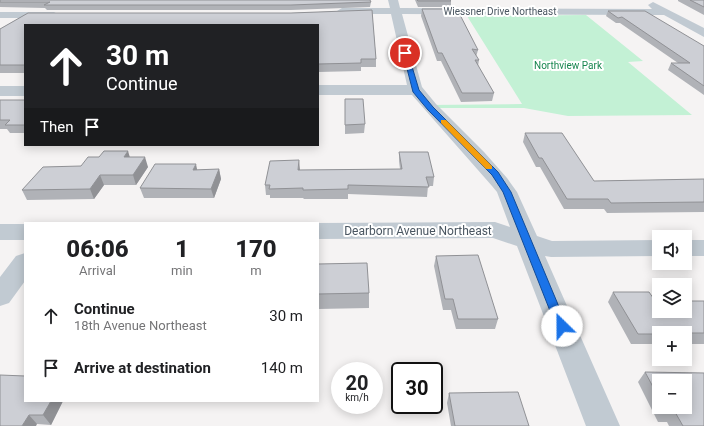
<!DOCTYPE html>
<meta charset="utf-8">
<style>
:root{--surface:#fff;--page:#f6f6f6;--text:#202124;--muted:#757577}
body{margin:0;font-family:Roboto,sans-serif;background:var(--page);color:var(--text);height:100vh;display:flex;flex-direction:column;font-size:15px;white-space:nowrap}
*{box-sizing:border-box;margin:0}
p{font-size:13px;color:var(--muted)}
.icon{flex:none;width:22px;height:22px;fill:none;stroke:currentColor;stroke-width:2;stroke-linecap:round;stroke-linejoin:round}
.map{position:relative;flex:1;overflow:hidden}
.drawer{position:absolute;left:24px;top:222px;width:295px;height:180px;display:flex;flex-direction:column;background:var(--surface);border-radius:0px;box-shadow:0 2px 10px #0003}
.drawer>*{flex:none}
.banner{position:absolute;left:24px;top:24px;width:295px;height:122px;border-radius:0px;box-shadow:0 2px 10px #0003;background:#202124;color:#fff;overflow:hidden}
.controls{position:absolute;left:652px;top:230px;display:grid;gap:8px}
.controls a{display:grid;place-items:center;width:40px;height:40px;border-radius:0px;background:var(--surface);box-shadow:0 2px 10px #0003;font-size:20px}
.speed{position:absolute;left:331px;top:362px;display:flex;gap:8px;font-size:20px;font-weight:700;text-align:center}
.speed>*{display:grid;place-content:center;width:52px;height:52px;border-radius:50%;background:var(--surface);box-shadow:0 2px 10px #0003;line-height:1}
.speed small{font-size:10px;font-weight:400}
.speed .limit{border:2px solid #111;border-radius:6px;background:#fff;color:#111}
.pin{position:absolute;display:grid;place-items:center;width:34px;height:34px;color:#fff;margin:-17px;border:2px solid #fff;border-radius:50%;box-shadow:0 1px 4px #0007}
.me{position:absolute;width:44px;margin:-22px;rotate:337deg;stroke-linejoin:round;filter:drop-shadow(0 0 3px #0008)}
.turn{display:flex;align-items:center;gap:14px;height:84px;padding:0 16px;font-size:18px}
.turn .icon{width:52px;height:52px;stroke-width:2.5}
.turn b{display:block;font-size:28px;line-height:34px}
.then{display:flex;align-items:center;height:38px;padding:0 16px;background:#0003;gap:8px;font-size:15px}
.eta{display:flex;justify-content:space-evenly;align-items:center;height:68px;text-align:center}
.eta b{font-size:24px;font-weight:800;line-height:28px}
ul{padding:0;list-style:none}
li{display:flex;align-items:center;gap:12px;height:52px;padding:0 16px}
li div{flex:1}
li b{display:block;font-size:15px}
li em{font-style:normal}
.map>svg:first-child{display:block}
.green{fill:#c3f1d5}
.lines{fill:none;stroke-linecap:round;stroke-linejoin:round}
.minor{fill:#c1cad2;fill-rule:evenodd}
.wall{fill:#b0b2b7;fill-rule:evenodd}
.shaded-wall{fill:#909195}
.building{fill:#cdcfd5;stroke:#909195}
.route{fill:#1a73e8;stroke:#114b97}
.slow{fill:#f59e0b}
.labels{text-anchor:middle;stroke-width:4;stroke-linejoin:round;paint-order:stroke}
.far-street-label{font-size:10px;fill:#4a5661;stroke:#fff}
.far-park-label{font-size:10px;fill:#17864f;stroke:#fff}
.street-label{font-size:12px;fill:#4a5661;stroke:#fff}
</style>
<div class="map">
<svg width="704" height="426" viewBox="0 0 704 426">
<rect width="100%" height="100%" fill="#f5f3f3"/>
<path class="green" d="M586 15 643 61 628 62 692 115 568 116 524 108H431L427 105 522 104 467 16Z"/>
<g class="lines">
<path class="minor" d="M388 0H398L400 8 652 9 648 5 653 2 704 28V37L664 15 402 14 422 87 436 104 484 152 507 178 517 192 537 236 552 241 659 240V256L551 257 545 256 620 426H586L517 246 493 238 318 239V223L495 222 510 227 497 192 492 186 412 95H318V85H407L391 14H342L337 11 342 8H390Z
M0 12H54L59 15 54 18H0Z
M0 86H25V96H0Z
M0 224H25V240H0Z
M685 240H704V256H685Z
M25 253V281L9 303 0 306V277L16 256Z"/>
</g>
<path class="wall" d="M0 0 371 2 370 7 291 10H47L45 8 0 7Z
M415 0H450L451 1V7H418Z
M678 0H704V15L678 1Z
M422 9 478 50 476 57 479 60 478 66 494 93 492 101 461 102 441 61H437L421 16Z
M372 10 376 59V67H361V71L318 72V25H25V73H0V29L28 13H291Z
M608 11 704 46V95L668 70 671 63H678L620 23H616L606 16Z
M345 99 365 124 364 133 345 134Z
M0 100H25V133H10L7 129H0Z
M525 133 594 181 704 179V212L607 213 604 209H564L540 167H536L523 142Z
M399 152 434 177 433 186H428L427 197 348 194V199H304L303 198H270V195H266L265 185 300 170 400 169 399 161Z
M130 157 148 167 136 185H104L94 199 27 200 22 190 81 166Z
M219 169 221 179 214 198H144L140 188 197 170Z
M436 256 498 319 495 329H456L451 310H443L434 266Z
M318 264 369 293V308L318 309Z
M613 292 656 302 704 301V344H685V333H659V344H631L608 302Z
M645 372 704 373V426H669L667 422H658L638 382ZM659 381H685V407H659Z
M434 375 441 404 440 409H408L407 405H434Z
M449 393 529 426H451L447 403Z
M63 401 51 425 37 424 0 426Z"/>
<path class="shaded-wall" d="M128 151 131 161 124 157Z
M145 157 148 167 136 185 133 175Z
M299 160 300 170H298Z
M196 164 198 174 193 170Z
M219 169 221 179 214 198 211 189Z
M100 175 104 185 94 199 90 189Z
M51 401H63L51 425 43 415Z
M29 415 37 424 36 426H22Z"/>
<path class="building" d="M0 0H370L371 2 291 5H44L50 2H0Z
M417 0H450L451 1H418Z
M690 0H704V7Z
M422 9H457L478 50 472 49 479 60H475L494 93H462L442 53H438Z
M372 10 376 59H361V63L318 64V25H25V65H0V29L28 13H291Z
M608 11H645L704 46V86L671 63H690L622 17 618 18Z
M345 99H363L365 124 345 125Z
M0 100H25V125H5L10 120H0Z
M525 133H562L594 181 704 179V202L611 203 608 199H567L542 158H539Z
M104 151H128L124 157H145L133 175H100L90 189 22 190 43 167 81 166 88 157H99Z
M399 152H428L434 177H426L429 187 348 185V189L303 190V188L269 189 270 185H265L270 161 299 160 298 170 402 169Z
M155 164H196L193 170 219 169 211 189 140 188Z
M478 255 498 319H458L453 299H445L436 256Z
M367 263 369 293 318 294V264Z
M613 292H649L656 302H659V311H685V301H704V333H659V334H638Z
M645 372 704 373V426H683L675 412H666L663 407H685V381H659V398Z
M0 375 25 376V401H51L43 415H29L22 426H0Z
M434 375H437L441 404H434Z
M518 392 529 426H455L449 393Z"/>
<path class="route" d="M405 52 408 53 419 90 433 107 498 172 511 192 567 326 566 329H557L556 326 503 192 492 175 428 110 413 92 403 53Z"/>
<path class="slow" d="M441 120H446L492 166V169H486L441 123Z"/>
<g class="labels">
<g class="far-street-label">
<text x="500" y="15">Wiessner Drive Northeast</text>
</g>
<g class="far-park-label">
<text x="568" y="69">Northview Park</text>
</g>
<g class="street-label">
<text x="418" y="235">Dearborn Avenue Northeast</text>
</g>
</g>
</svg>
<div class="controls">
<a><svg class="icon" aria-label="sound" viewBox="0 0 24 24"><path d="M4 9h4l5-4v14l-5-4H4zM17 9q2 3 0 6"/></svg></a>
<a><svg class="icon" aria-label="layers" viewBox="0 0 24 24"><path d="M12 4l9 5-9 5-9-5zM3 14l9 5 9-5"/></svg></a>
<a>+</a>
<a>−</a>
</div>
<div class="speed"><div>20<small>km/h</small></div><div class="limit">30</div></div>
<div class="pin" style="left:405px;top:53px;background:#d93025"><svg class="icon" aria-label="arrive" viewBox="0 0 24 24"><path d="M6 21V4h12l-3 4 3 4H6"/></svg></div>
<svg class="me" style="left:562px;top:326px" viewBox="-20 -20 40 40"><circle r="19" fill="#fff"/><path d="M0-13L10 11 0 6-10 11z" fill="#1a73e8"/></svg>
<div class="banner">
<div class="turn"><svg class="icon" aria-label="ahead" viewBox="0 0 24 24"><path d="M12 20V5M6 11l6-6 6 6"/></svg><div><b>30 m</b>Continue</div></div>
<div class="then">Then<svg class="icon" aria-label="arrive" viewBox="0 0 24 24"><path d="M6 21V4h12l-3 4 3 4H6"/></svg></div>
</div>
<section class="drawer">
<div class="eta">
<div><b>06:06</b><p>Arrival</p></div>
<div><b>1</b><p>min</p></div>
<div><b>170</b><p>m</p></div>
</div>
<ul>
<li><svg class="icon" aria-label="ahead" viewBox="0 0 24 24"><path d="M12 20V5M6 11l6-6 6 6"/></svg><div><b>Continue</b><p>18th Avenue Northeast</p></div><em>30 m</em></li>
<li><svg class="icon" aria-label="arrive" viewBox="0 0 24 24"><path d="M6 21V4h12l-3 4 3 4H6"/></svg><div><b>Arrive at destination</b></div><em>140 m</em></li>
</ul>
</section>
</div>
